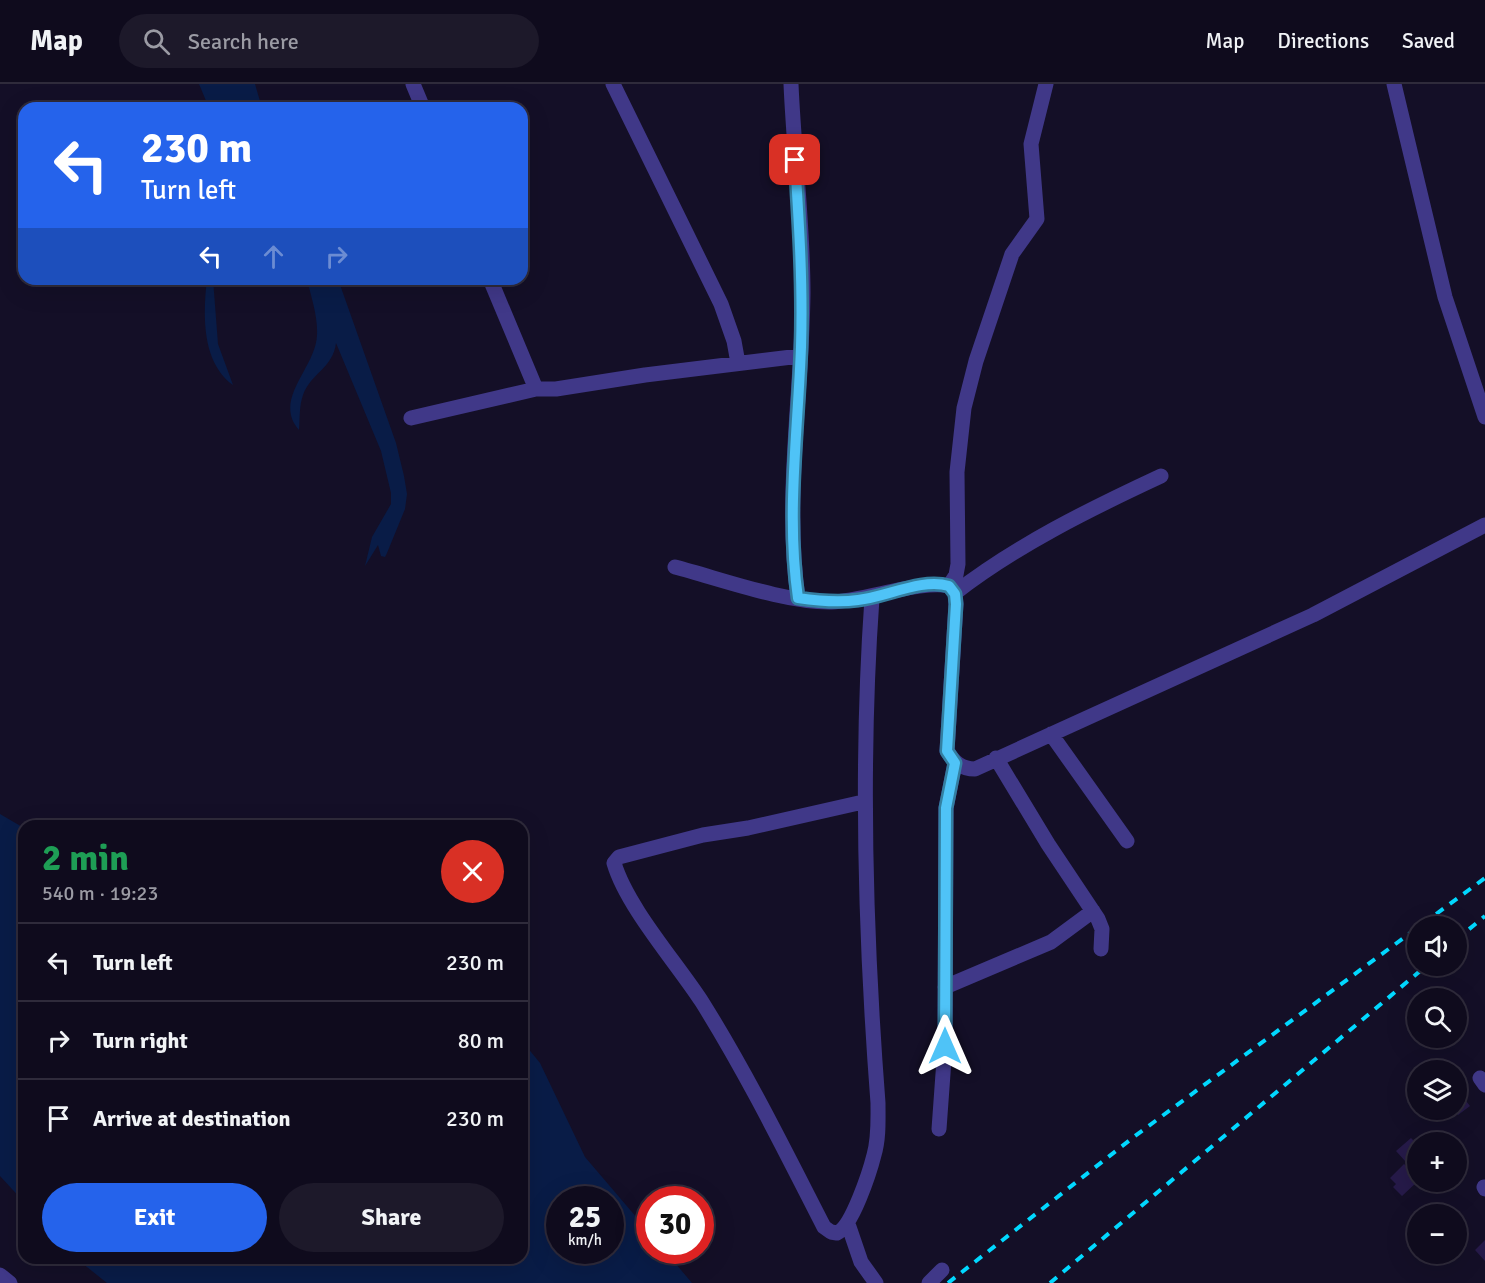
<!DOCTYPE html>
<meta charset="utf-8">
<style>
:root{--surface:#0f0b1d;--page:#1d192a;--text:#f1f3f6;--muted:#9b9ba4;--line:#2f2b3b;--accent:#2563eb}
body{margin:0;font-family:Signika,sans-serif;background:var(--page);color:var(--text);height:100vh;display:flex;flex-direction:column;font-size:22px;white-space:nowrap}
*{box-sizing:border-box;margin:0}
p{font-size:20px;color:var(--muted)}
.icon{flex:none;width:33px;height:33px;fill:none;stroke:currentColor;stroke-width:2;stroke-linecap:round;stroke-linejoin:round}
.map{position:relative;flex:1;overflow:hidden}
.panel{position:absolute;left:18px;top:736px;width:510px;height:444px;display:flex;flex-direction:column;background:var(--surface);border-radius:18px;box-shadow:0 6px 24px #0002,0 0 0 2px var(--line)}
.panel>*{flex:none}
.banner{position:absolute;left:18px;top:18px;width:510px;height:183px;border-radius:18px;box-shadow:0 6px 24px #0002,0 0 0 2px var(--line);background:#2563eb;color:#fff;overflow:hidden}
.controls{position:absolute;left:1407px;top:832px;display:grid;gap:12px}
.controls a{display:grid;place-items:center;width:60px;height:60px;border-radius:50%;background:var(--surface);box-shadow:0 6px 24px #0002,0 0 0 2px var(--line);font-size:30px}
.speed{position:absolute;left:546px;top:1102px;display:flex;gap:12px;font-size:30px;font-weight:700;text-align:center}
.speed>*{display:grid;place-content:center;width:78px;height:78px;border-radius:50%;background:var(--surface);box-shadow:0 6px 24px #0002,0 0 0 2px var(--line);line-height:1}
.speed small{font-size:15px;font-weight:400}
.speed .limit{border:9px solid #d22;background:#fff;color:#111}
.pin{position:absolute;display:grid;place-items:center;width:51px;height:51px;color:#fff;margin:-26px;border-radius:12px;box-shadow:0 3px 9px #0006}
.me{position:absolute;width:66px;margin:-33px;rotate:0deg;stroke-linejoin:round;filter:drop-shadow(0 0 4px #0008)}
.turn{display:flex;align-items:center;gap:21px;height:126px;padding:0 24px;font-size:27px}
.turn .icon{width:78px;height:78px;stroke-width:2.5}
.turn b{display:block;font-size:42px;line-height:51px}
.lanes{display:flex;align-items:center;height:57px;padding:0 24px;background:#0003;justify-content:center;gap:30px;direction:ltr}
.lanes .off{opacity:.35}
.round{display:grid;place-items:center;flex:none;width:63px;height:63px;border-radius:32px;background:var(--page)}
.overview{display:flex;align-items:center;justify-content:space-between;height:102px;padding:0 24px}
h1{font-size:36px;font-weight:800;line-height:45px;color:#1e9e55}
.primary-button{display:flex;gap:12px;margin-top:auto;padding:12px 24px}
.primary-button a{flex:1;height:69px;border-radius:36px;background:var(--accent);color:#fff;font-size:24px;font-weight:800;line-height:69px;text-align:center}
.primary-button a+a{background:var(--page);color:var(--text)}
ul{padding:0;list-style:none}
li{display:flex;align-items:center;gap:18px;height:78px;padding:0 24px;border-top:2px solid var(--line)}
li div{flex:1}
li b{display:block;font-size:22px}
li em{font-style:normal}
header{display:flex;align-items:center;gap:36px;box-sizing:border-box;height:84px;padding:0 30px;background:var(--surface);border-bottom:2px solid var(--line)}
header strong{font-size:28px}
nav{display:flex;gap:33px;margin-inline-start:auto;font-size:21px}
.search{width:420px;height:54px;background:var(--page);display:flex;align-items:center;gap:15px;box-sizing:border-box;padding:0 21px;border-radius:33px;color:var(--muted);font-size:22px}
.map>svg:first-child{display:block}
.water{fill:#091c47;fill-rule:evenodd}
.building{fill:#261a49}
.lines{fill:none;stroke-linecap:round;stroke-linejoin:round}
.minor{stroke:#403888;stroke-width:15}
.rail{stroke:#01d8ff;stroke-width:4;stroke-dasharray:9 8;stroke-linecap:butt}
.route-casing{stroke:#337fa1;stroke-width:15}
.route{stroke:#4fc3f7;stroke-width:10}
</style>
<header>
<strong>Map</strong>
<div class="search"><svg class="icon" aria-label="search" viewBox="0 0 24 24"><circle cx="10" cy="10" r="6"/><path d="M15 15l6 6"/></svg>Search here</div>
<nav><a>Map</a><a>Directions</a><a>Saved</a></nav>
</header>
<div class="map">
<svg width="1485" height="1199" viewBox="0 0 1485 1199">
<rect width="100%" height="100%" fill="#140f27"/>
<path class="water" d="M199 0H255L262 24H209Z
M207 195H213L218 260 233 301C201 278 203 229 207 195Z
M307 195H338L396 359 404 392 407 410 405 425 387 469 385 473 381 472 378 461 365 482 372 453 391 420V409L381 367 336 259C333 284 311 289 303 311 299 322 300 335 299 346 272 315 316 284 317 251 318 232 311 213 307 195Z
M0 730 24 744V1118L0 1092Z
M522 957 540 979 585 1073 649 1148 650 1167H665L692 1199H107L77 1175 522 1174ZM560 1116H610V1167H560Z"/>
<path class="building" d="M1459 1008 1470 1022 1458 1031 1454 1026H1456V1010Z
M1418 1026H1437L1426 1035Z
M1411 1054 1418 1061V1068L1406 1078 1396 1067Z
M1404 1080 1418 1093V1097L1402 1112 1393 1103 1396 1100 1390 1094Z
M1418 1136V1155L1408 1144Z
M1485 1156V1177L1475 1166Z"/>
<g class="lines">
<path class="minor" d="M413 0 423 24
M613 0 721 220 734 257 738 279
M791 0C794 70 803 140 803 209 802 311 784 413 798 514
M1394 0 1445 213 1485 333
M490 195 536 305H556L645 291 800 272
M411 334 536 305
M675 483C721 495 786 519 832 518 863 517 925 495 949 502L955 509 956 520 947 667C954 678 961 685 975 685L1313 531 1485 441
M949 502 956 491 958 480 957 388 964 324 976 277 1012 170 1037 135 1031 60 1046 0
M955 509C1017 461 1090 425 1161 392
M1051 650 1127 757
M996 674 1048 760 1098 835 1102 845 1101 865
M863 718 748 744 703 751 619 773 614 779C627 823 676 878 702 918 747 990 785 1067 824 1143L831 1148 837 1149C852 1143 870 1087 874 1071 879 1054 878 1036 878 1019 865 850 860 683 872 514
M945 903 1051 858 1093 827
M1480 994 1485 1001
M939 1045 945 962 946 724 955 679
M1484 1103 1485 1105
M848 1140 861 1178 876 1199
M0 1191 10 1199
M929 1199 942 1186"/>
<path class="rail" d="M1456 856 1485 832
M948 1199 1135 1052 1485 794
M1050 1199 1426 882"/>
</g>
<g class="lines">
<g class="route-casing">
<path id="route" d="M795 76C799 139 803 200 801 263 798 347 786 431 798 514 818 517 838 519 858 516 887 513 921 494 949 502L955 510 956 520 947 667 955 679 946 724 945 962"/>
</g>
<use href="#route" class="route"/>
</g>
</svg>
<div class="controls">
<a><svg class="icon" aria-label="sound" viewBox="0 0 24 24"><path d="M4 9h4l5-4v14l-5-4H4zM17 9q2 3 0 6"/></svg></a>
<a><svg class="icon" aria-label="search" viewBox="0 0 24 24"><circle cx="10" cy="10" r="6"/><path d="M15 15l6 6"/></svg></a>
<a><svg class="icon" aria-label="layers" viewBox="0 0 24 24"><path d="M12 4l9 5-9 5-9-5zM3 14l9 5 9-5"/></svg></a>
<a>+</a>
<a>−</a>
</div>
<div class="speed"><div>25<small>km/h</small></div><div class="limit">30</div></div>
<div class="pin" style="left:795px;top:76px;background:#d93025"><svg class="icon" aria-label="arrive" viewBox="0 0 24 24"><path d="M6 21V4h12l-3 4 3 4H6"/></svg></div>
<svg class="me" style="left:945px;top:962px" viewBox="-20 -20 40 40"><path d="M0-17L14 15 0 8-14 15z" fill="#4fc3f7" stroke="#fff" stroke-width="4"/></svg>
<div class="banner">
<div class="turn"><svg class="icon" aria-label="left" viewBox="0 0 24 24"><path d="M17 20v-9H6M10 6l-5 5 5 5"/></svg><div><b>230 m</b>Turn left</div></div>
<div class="lanes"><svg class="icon" aria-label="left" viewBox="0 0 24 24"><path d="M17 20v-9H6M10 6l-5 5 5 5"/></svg><svg class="icon off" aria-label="ahead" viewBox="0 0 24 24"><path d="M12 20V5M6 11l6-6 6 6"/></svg><svg class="icon off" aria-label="right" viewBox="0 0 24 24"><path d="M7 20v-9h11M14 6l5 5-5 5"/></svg></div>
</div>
<section class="panel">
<div class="overview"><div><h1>2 min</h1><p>540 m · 19:23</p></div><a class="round" style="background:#d93025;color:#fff"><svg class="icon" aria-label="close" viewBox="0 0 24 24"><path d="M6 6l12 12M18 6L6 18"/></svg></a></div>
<ul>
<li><svg class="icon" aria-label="left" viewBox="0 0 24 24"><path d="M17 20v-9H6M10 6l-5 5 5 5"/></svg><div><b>Turn left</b></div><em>230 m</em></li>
<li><svg class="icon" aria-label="right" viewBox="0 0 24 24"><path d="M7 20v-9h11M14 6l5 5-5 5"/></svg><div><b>Turn right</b></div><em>80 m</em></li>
<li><svg class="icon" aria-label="arrive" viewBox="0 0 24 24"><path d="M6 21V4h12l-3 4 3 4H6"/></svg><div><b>Arrive at destination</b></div><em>230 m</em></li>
</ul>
<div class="primary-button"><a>Exit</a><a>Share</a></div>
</section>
</div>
